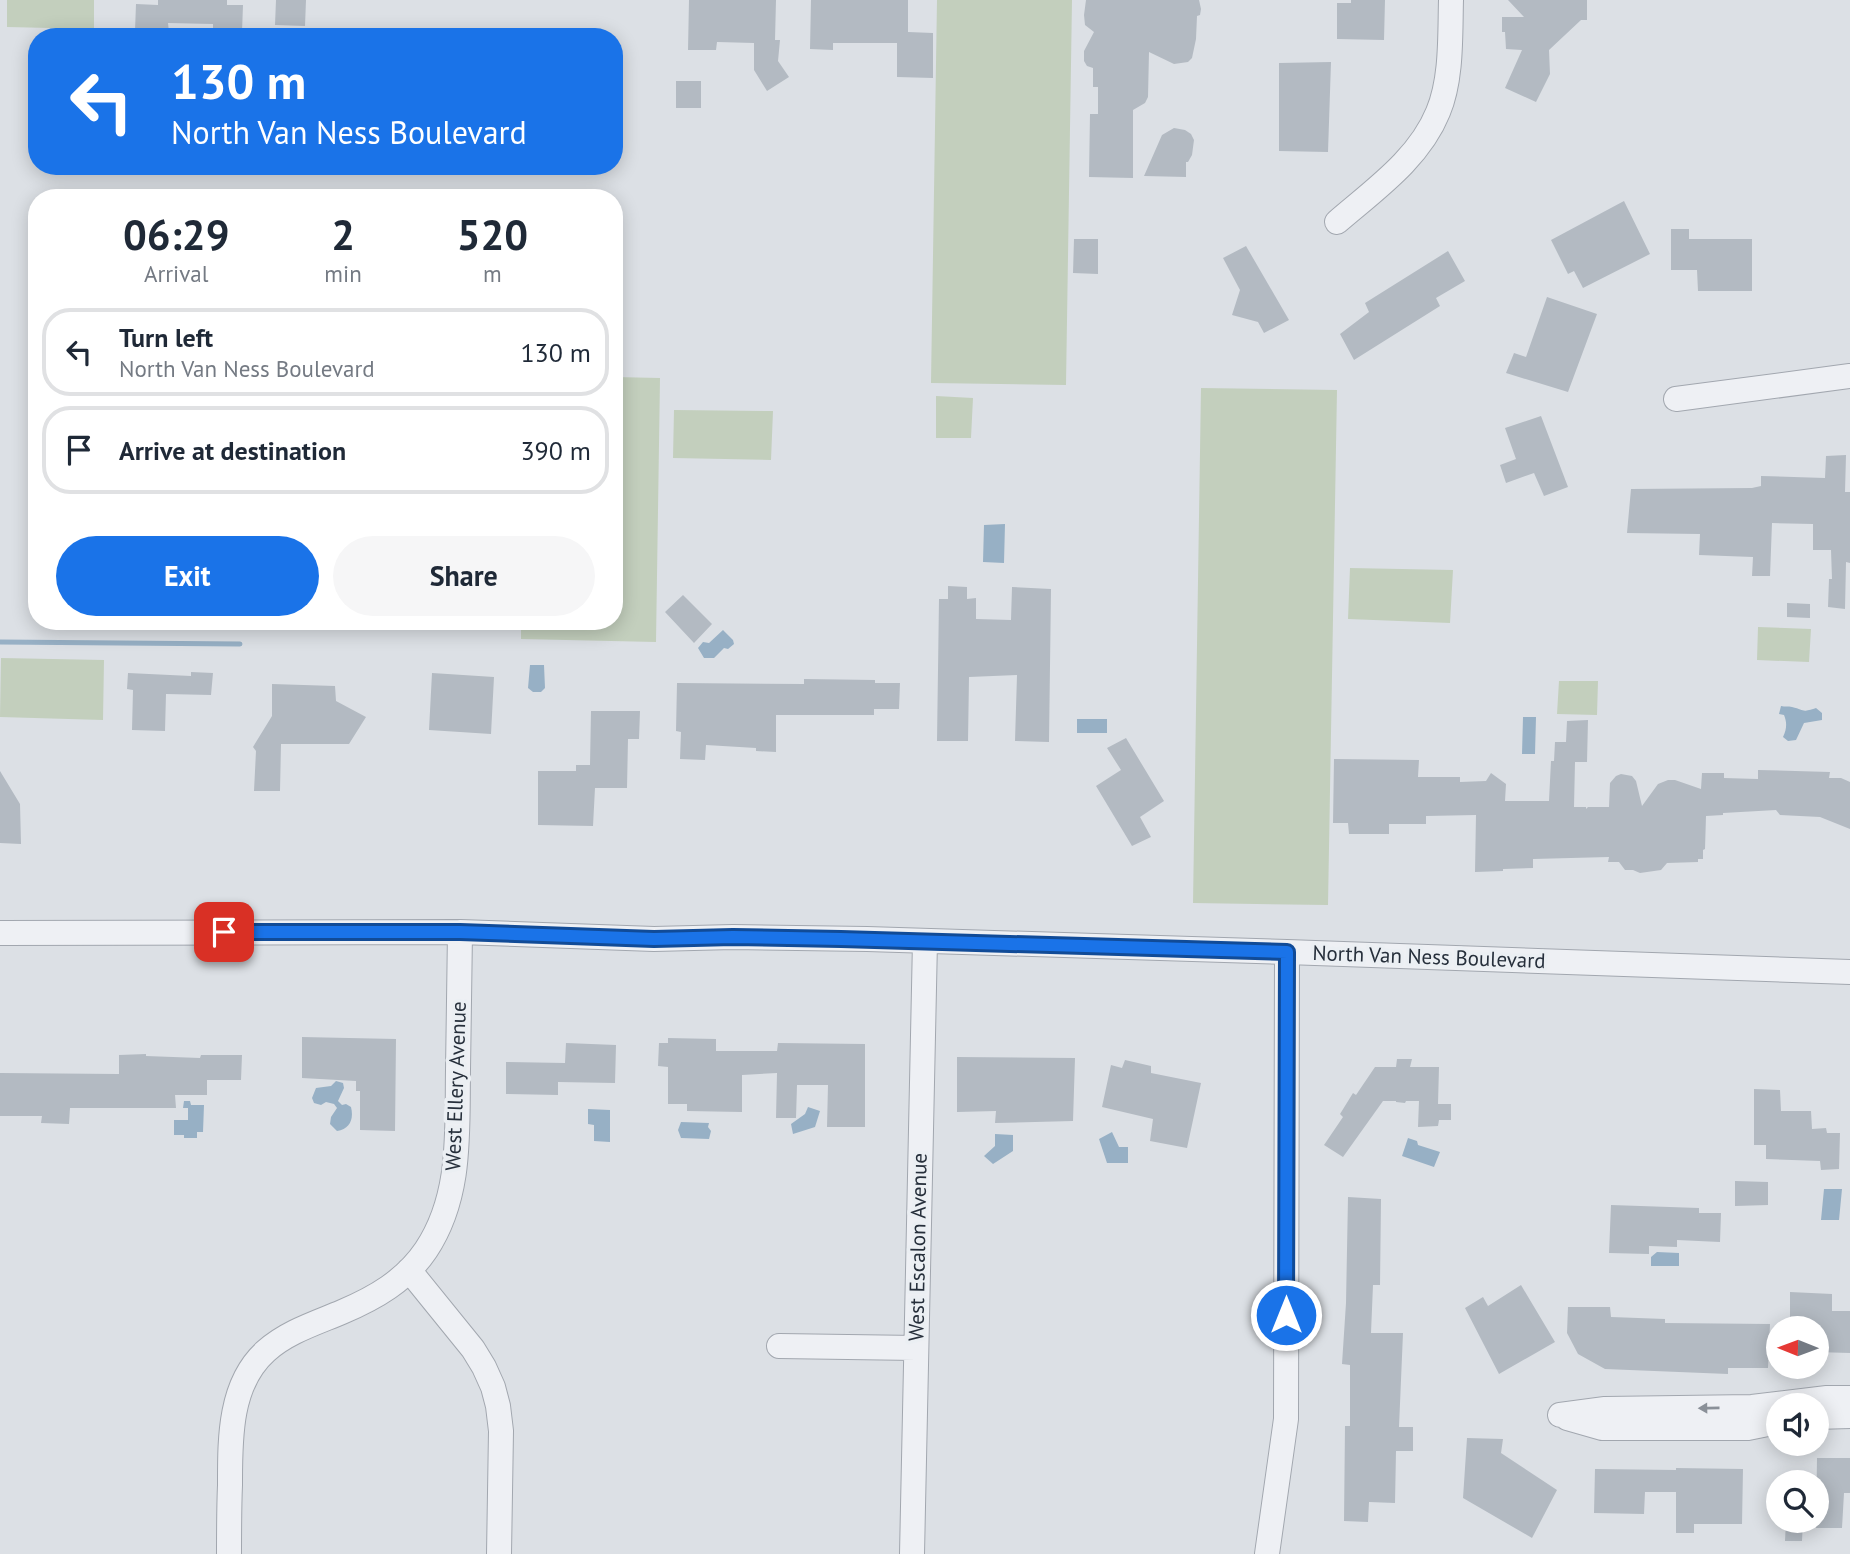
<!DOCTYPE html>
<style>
:root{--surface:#fff;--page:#f6f6f7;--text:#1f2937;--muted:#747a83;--line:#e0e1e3;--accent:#1a73e8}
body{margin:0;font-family:"PT Sans",sans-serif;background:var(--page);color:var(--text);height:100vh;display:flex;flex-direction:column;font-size:26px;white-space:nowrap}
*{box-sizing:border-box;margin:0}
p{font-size:23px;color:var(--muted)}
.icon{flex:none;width:38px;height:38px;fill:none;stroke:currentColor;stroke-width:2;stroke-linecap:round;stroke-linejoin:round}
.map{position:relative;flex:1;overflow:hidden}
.side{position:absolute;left:28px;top:189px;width:595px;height:441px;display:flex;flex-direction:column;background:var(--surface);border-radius:28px;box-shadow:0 4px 18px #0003}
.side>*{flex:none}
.hud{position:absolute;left:28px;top:28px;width:595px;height:147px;border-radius:28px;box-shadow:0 4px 18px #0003;background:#1a73e8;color:#fff;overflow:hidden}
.needle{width:46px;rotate:271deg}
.buttons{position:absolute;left:1766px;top:1316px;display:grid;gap:14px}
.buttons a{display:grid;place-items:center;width:63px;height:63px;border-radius:50%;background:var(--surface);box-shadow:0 4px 18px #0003;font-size:35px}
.pin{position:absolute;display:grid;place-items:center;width:60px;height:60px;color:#fff;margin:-30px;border-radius:14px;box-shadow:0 4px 10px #0006}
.me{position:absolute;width:77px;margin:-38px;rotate:0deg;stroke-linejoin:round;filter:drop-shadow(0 0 5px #0008)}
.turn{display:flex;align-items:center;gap:24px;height:147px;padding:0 28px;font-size:32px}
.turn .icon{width:91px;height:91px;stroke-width:2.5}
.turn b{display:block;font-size:49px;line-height:60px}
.eta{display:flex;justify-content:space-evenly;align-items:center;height:119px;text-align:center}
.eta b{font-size:42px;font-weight:700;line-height:49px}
.primary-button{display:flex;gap:14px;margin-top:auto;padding:14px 28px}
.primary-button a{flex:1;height:80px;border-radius:42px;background:var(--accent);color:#fff;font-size:28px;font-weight:700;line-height:80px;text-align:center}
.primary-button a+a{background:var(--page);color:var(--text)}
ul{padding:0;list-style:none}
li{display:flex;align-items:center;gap:21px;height:88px;margin:0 14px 10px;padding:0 14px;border:4px solid var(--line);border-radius:28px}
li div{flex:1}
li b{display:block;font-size:26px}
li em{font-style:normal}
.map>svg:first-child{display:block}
.green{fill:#c3cfbd}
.water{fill:#97b0c5}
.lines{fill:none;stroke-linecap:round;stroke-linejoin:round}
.stream{stroke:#97b0c5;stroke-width:5}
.building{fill:#b3bac2}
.minor-casing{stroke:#a2a7af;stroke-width:26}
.minor{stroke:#eef0f4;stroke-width:24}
.oneway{fill:#8a9098}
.route-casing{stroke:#114b97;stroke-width:18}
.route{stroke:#1a73e8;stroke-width:12}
.labels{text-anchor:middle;stroke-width:7;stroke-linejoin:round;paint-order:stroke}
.street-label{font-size:21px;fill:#262f3b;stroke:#ebeff3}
</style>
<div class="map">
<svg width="1850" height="1554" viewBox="0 0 1850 1554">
<rect width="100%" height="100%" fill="#dce0e5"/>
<path class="green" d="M7 0H94V29L7 27Z
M937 0H1072L1066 385 931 383Z
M614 377 660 378 656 642 521 639V621H614Z
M1201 388 1337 390 1328 905 1193 903Z
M936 396 973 398 971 438H936Z
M674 410 773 411 771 460 673 458Z
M1350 568 1453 570 1450 623 1348 619Z
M1758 627 1811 629 1809 662 1757 660Z
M1 658 104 660 103 720 0 717Z
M1559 681H1598L1597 715 1557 714Z"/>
<path class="water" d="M1005 524 1004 563 983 562 984 525Z
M723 630 733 640 734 644 728 649 724 648 714 658H704L698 648 703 642 709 643Z
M530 665H544L545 688 541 692H533L528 688Z
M1781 706C1785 707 1788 706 1792 707 1805 710 1801 713 1816 708L1822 713V720L1804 723 1796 740 1788 741 1783 737C1787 729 1787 722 1784 715L1779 714Z
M1523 717H1536L1535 754H1522Z
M1077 719H1107V733H1077Z
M336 1081 343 1083 344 1088 338 1101 342 1105 346 1104 351 1107C354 1119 350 1129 337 1131L330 1124 331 1117 337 1108 334 1104 326 1102 321 1105 314 1103 312 1098 316 1088 331 1086Z
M184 1101H190L191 1105H204L203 1132H197V1138H184V1135H174V1120H188V1108H183Z
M808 1107 820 1111 815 1127 793 1134 791 1124 805 1114Z
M588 1109 610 1110V1142L594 1141V1125L588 1124Z
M681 1122 709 1123 708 1127 711 1131 709 1139 681 1138 678 1130Z
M1112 1132 1119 1147H1128V1163H1107L1099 1139Z
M995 1134 1013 1135V1151L993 1164 984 1156 995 1146Z
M1408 1138 1417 1141 1418 1145 1440 1152 1434 1167 1402 1156Z
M1824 1189H1842L1839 1220H1821Z
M1657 1252 1679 1253V1266H1651V1257Z"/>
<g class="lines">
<path class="stream" d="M0 642 240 644"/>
</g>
<path class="building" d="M158 0H227V5H243L242 32H213V24L168 23 169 32 135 31 136 4 158 5Z
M276 0H306L305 26 275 25Z
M689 0H776L775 40H780L778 61 789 77 767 91 754 70V43L717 42 716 50H688Z
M811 0H908V32L933 33V78L897 77V43H833V50L810 49Z
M1086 0H1199L1201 9 1200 15 1197 16 1196 39 1192 58 1188 62 1174 64 1149 52 1148 97 1145 103 1133 110V178L1089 177 1090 114H1098V87H1093V68L1087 66 1084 61V51L1094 32 1085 25 1084 15Z
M1351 0H1385L1384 40 1337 39V3H1351Z
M1508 0H1587V20H1581L1549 50 1550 74 1536 102 1505 88 1522 50 1506 49 1505 32H1502V17H1524Z
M1331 62 1328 152 1279 151V63Z
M676 81H701V108H676Z
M1174 128 1185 130 1191 134 1194 140 1192 155 1188 162H1186V177L1144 176 1162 135Z
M1624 201 1650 254 1583 288 1574 271 1568 274 1551 240Z
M1671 229H1689V239H1752V291H1698L1697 270H1671Z
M1074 239H1098V274L1073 273Z
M1246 246 1289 320 1264 333 1258 322 1232 315 1240 290 1223 258Z
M1448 251 1465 281 1436 298 1440 306 1354 360 1340 334 1369 312 1365 303Z
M1547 297 1597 314 1568 392 1506 373 1514 353 1526 357Z
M1541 416 1568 487 1544 496 1534 473 1506 483 1500 465 1516 459 1505 428Z
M1846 455 1845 492H1850V563L1846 562 1845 609 1828 607 1829 579H1832L1831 550H1813V524L1772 523 1770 576H1752L1753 557 1699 555 1700 534 1627 533 1631 489 1752 488 1761 486V476L1825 478 1826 456Z
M948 586 967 587V599L976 598V619L1011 620 1012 587 1051 589 1049 742 1015 741 1017 675 969 677 968 741H937L939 599H948Z
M683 595 712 624 694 643 665 612Z
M1787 603 1810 604V618L1787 617Z
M191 672 213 673 211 695 166 694 165 731 132 730 133 690 127 689 128 673 191 676Z
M432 673 494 677 491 734 429 730Z
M804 679 875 680V683H900L899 709H874V715H776V752L756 751V748L706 745 705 760 680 759 681 732 676 731 677 683 804 684Z
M272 684 335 686 336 701 366 717 349 744H281L280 791H254L256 751 253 747 272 716Z
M591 711H640L639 739H628L627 788H595L593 826 538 825V771H576V765H590Z
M1588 720 1587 762H1575L1574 807H1586V809L1588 807H1609L1610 783 1616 776 1621 774 1632 776 1636 781 1642 806 1658 784 1668 780H1675L1701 789 1702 773H1724V778L1758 779V770L1830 772 1829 778H1841L1850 782V829L1820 817 1780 815 1776 810 1723 813V815L1706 816 1705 849 1703 850V859H1698V862L1667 863 1661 870 1640 873 1633 870H1625L1619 862H1608L1609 857 1533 859V868L1503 869V871L1475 872 1476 815 1426 816V824H1389V834H1349L1348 823H1333L1334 759 1419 760 1418 777H1460V782L1486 781 1491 773 1506 784 1505 801H1549L1551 761H1554L1555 742H1566L1567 721Z
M1126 738 1164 801 1140 817 1151 837 1132 846 1096 786 1121 770 1107 748Z
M0 771 20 804 21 844 0 843Z
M302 1037 396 1039 395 1131 360 1130V1091H356V1081L302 1078Z
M668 1038 716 1039V1051H777L778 1043 865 1044V1127H827L828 1085H797L796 1118H776L777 1073 742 1075V1112L687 1111V1104H668V1067L658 1066 659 1043H668Z
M566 1043 616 1045 615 1083 558 1082V1095L506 1094V1062L565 1063Z
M146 1054V1056L200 1058 201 1055H242L241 1080H207V1095H175L176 1108H70L69 1124 41 1123 42 1116H0V1073L119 1074V1055Z
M957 1057 1075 1058 1073 1121 995 1123 996 1111 957 1112Z
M1397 1059H1412L1410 1067H1439L1438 1104H1451V1120H1439L1438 1126 1418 1127 1419 1101H1406L1405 1103 1396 1102V1101H1383L1343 1157 1324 1145 1343 1117 1340 1114 1353 1093 1356 1095 1375 1067H1396Z
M1125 1060 1151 1066V1073L1201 1083 1187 1148 1150 1141 1153 1119 1102 1107 1111 1065 1122 1068Z
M1754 1089 1780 1090 1781 1111H1811L1812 1129 1826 1128 1827 1133H1840L1839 1169 1821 1170 1820 1161 1766 1159V1145H1754Z
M1735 1181 1768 1182V1205L1735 1206Z
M1348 1197 1381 1199 1380 1285H1373L1371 1333H1403L1399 1427H1413V1451H1396L1395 1503 1369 1502 1368 1522 1344 1521 1345 1426H1350V1365L1342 1364 1346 1303Z
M1611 1205 1699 1208V1213H1721L1720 1242 1677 1240V1247L1649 1246V1254L1609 1253Z
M1521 1285 1555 1342 1499 1374 1465 1308 1483 1297 1488 1306Z
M1790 1292 1832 1294V1311H1850V1353L1816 1352V1328H1805V1318L1790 1317Z
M1568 1307H1610L1611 1317 1665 1319V1323L1770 1324 1768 1368H1728V1374L1605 1369 1578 1354 1567 1333Z
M1467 1438 1503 1439 1501 1453 1557 1490 1532 1538 1463 1498Z
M1817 1458H1850V1493H1844L1842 1528H1816Z
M1676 1468 1743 1469 1742 1524H1694V1533H1676V1492H1645L1644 1514 1594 1513 1595 1469 1676 1470Z
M1786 1521H1803L1802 1541H1785Z"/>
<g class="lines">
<g class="minor-casing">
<path id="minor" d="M1337 222C1374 190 1419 159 1438 112 1452 79 1450 35 1451 0
M1676 399 1850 376
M0 933 460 932 654 939 733 937 867 939 1287 952 1850 972
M409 1270 473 1349 484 1367 493 1387 498 1406 501 1431 499 1554
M779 1346 916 1348
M1560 1415 1605 1409 1752 1407 1827 1398H1850
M1816 1417 1850 1416
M1567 1418 1602 1428H1748L1778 1422
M229 1554C229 1531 229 1508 230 1485 230 1440 229 1384 266 1351 287 1332 316 1323 342 1312 375 1298 405 1281 426 1250 462 1196 457 1132 458 1070 459 1024 459 978 460 932
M912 1554 925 941
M1267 1554 1286 1419 1287 952"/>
</g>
<use href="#minor" class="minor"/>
</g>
<defs><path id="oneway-solid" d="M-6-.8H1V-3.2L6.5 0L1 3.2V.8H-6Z" transform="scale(1.75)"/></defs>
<use class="oneway" href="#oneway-solid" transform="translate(1709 1408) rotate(179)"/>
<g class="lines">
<g class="route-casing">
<path id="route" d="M224 932H460L654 939 733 937 841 939 1287 952 1286 1315"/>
</g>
<use href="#route" class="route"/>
</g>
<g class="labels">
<g class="street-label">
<text transform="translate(1429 957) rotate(2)" y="7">North Van Ness Boulevard</text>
<text transform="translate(456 1086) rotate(-88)" y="7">West Ellery Avenue</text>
<text transform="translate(918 1247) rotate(-89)" y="7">West Escalon Avenue</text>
</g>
</g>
</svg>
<div class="buttons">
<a><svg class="needle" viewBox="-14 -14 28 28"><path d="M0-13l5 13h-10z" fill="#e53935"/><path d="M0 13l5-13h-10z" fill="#747a83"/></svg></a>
<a><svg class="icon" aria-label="sound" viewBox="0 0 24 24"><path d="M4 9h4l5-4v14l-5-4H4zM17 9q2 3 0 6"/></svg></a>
<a><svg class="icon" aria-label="search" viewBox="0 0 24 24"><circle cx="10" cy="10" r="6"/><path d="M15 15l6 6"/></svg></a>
</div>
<div class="pin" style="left:224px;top:932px;background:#d93025"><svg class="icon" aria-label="arrive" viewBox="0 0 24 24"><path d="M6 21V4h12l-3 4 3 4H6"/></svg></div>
<svg class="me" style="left:1286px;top:1315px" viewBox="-20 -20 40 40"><circle r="17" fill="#1a73e8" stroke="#fff" stroke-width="3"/><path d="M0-11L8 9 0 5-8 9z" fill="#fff"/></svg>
<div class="hud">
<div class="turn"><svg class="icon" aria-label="left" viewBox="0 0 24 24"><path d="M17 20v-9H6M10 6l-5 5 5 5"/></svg><div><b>130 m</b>North Van Ness Boulevard</div></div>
</div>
<section class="side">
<div class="eta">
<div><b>06:29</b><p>Arrival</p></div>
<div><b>2</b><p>min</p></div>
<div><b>520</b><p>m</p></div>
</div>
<ul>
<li><svg class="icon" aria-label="left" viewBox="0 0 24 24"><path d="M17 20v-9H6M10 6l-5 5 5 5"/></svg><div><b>Turn left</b><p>North Van Ness Boulevard</p></div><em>130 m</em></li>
<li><svg class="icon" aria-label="arrive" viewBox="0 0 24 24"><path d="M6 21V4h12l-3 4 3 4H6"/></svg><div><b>Arrive at destination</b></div><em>390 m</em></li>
</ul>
<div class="primary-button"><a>Exit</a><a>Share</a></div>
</section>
</div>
